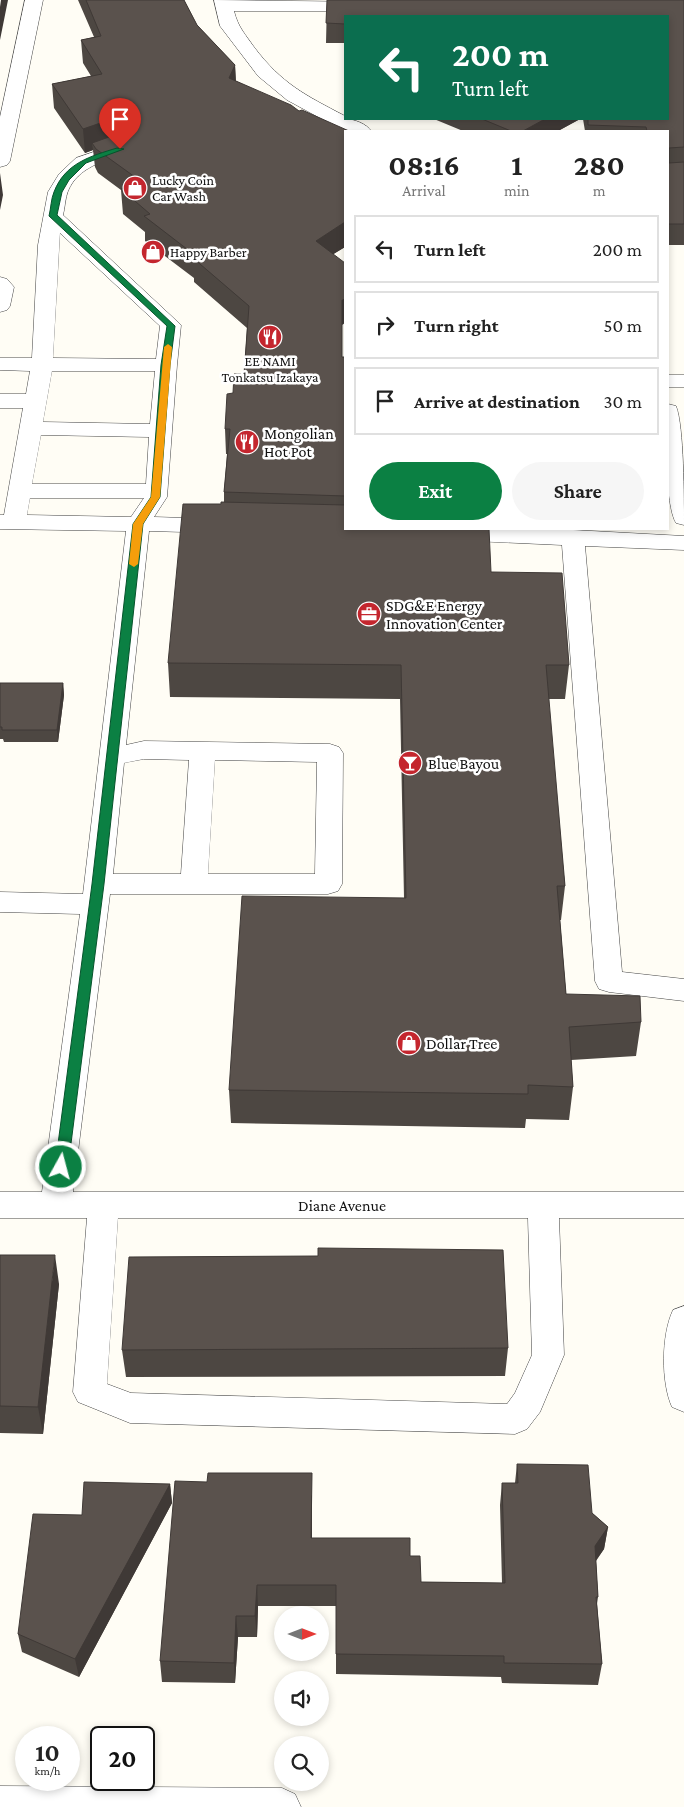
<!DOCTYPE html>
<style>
:root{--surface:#fff;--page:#f6f6f6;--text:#222;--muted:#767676;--line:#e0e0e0;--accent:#0b8043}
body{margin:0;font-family:"Crimson Pro",serif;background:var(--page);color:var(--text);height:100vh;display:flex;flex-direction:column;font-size:19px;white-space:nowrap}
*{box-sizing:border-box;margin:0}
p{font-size:16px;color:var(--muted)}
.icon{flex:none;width:28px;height:28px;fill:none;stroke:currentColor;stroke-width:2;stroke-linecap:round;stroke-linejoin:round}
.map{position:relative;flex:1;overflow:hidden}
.drawer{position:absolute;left:344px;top:130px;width:325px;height:400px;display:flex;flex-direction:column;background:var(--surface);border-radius:0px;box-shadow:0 2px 8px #0003}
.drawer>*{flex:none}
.banner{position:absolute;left:344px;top:15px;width:325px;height:105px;border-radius:0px;box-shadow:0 2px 8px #0003;background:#0b6e4f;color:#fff;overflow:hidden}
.needle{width:32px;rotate:90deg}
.buttons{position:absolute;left:274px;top:1606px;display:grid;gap:10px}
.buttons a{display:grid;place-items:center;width:55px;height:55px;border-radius:50%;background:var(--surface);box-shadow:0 2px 8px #0003;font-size:25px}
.speed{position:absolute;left:15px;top:1726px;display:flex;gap:10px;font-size:25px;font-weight:700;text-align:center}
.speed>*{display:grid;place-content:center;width:65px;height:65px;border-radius:50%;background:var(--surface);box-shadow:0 2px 8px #0003;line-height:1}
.speed small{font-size:12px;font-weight:400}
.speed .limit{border:2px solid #111;border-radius:8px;background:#fff;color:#111}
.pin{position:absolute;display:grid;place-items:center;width:42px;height:42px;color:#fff;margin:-51px -21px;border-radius:50% 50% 50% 0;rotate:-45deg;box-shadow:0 0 5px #0007}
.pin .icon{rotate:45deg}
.me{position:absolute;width:55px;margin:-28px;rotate:7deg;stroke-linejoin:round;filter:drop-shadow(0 0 4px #0008)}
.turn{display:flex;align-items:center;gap:18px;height:105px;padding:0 25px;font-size:22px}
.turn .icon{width:65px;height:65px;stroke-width:2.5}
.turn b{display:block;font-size:35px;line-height:42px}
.eta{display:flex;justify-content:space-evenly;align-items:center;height:85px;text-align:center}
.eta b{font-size:30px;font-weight:700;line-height:35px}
.primary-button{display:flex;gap:10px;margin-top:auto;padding:10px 25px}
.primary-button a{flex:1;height:58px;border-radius:30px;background:var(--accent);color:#fff;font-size:20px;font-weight:700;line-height:58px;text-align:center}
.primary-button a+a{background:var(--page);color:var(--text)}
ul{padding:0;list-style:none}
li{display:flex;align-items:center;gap:15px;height:68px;margin:0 10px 8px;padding:0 15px;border:2px solid var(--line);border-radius:0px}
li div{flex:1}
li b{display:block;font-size:19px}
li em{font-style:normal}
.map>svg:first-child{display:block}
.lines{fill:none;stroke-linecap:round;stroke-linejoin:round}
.minor-casing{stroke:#444;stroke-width:1}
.minor{fill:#fff;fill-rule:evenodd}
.wall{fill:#4d4742}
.shaded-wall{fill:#3f3936}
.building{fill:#5a524d;stroke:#3f3936}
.route{fill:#0b8043;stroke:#07532c}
.slow{fill:#f59e0b}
.labels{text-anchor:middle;stroke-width:5;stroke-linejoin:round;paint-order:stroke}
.far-poi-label{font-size:14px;fill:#111;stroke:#fff;text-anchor:start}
.poi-label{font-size:16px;fill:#111;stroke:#fff;text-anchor:start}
.street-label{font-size:16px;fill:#111;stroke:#fff}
</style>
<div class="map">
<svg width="684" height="1807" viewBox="0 0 684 1807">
<rect width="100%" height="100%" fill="#fffdf5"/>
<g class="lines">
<g class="minor-casing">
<path id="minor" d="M25 0H43L10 161 7 165 0 167V117Z
M214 0 371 2 374 6 371 10 365 11H234C238 27 245 34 254 47 282 84 305 95 345 116V119C354 119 367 124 371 131H347L333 125 287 100 258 76 220 26Z
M120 143 127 145 129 149 127 153C104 161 78 167 68 191 65 198 65 208 63 215L181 325 177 365 167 497 154 517 219 519 227 521 231 526 227 531 219 533 149 531 126 745 144 741 330 744 339 747 343 753 342 884 338 891 328 894H110L73 1192H684V1218H559L564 1355 540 1412 527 1429 515 1434 130 1423 78 1402 73 1392 87 1218H0V1192H42L80 914 0 912V892L83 894 126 531 0 529V515H4L23 408H0V394H26L30 371 0 370V358H32L38 245 48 192 59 174 76 158ZM60 233 160 326 156 359 53 358ZM52 371H155L150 424 43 422ZM41 435 149 437 146 484H32ZM30 498H144L131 517 27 515ZM144 759 189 760 181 874H113L124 763ZM215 760 317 762 315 874H208ZM118 1218H528L532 1355 515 1393 507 1404 131 1393 107 1384Z
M0 277 7 279 14 287 10 306 7 310 0 312Z
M668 375H684V387H668Z
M668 404 676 406C684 426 684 499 684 525L676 523C665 506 665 426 668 404Z
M443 529 573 530 684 536V550L585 546 622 972 684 979V1001L609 992 599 989 595 981 562 545 452 540 444 538 440 533Z
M684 1306V1412L672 1407C661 1383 661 1335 673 1310Z
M0 1786 282 1788 295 1794 301 1807H0Z"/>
</g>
<use href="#minor" class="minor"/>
</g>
<path class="wall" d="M78 0H184L197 25 235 65 236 81 299 111 345 131V247L333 254 342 325V357H345V529L491 572 569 665 565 699H548L565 886 561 920H560L566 994 641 1022 636 1056 571 1060 573 1087 569 1120 526 1119 525 1128 231 1123 229 1090 404 898 400 699 170 697 168 663 221 504 224 502V492L227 454H226L225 429 233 393 244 374 247 328 194 282V278L145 241V232L123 214 121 190 98 173 95 167 93 150 85 153 54 108 52 84 91 76 83 63 81 40 94 37Z
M327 0H684V245H668V131H585L583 119H668V16H345V43H326Z
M434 119H580L558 131H463Z
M0 683H63L64 695 58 742H4L3 739H0Z
M0 1255 59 1284 43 1434 0 1433Z
M318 1256 508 1348 505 1376 126 1377 122 1350Z
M517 1464 592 1513 608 1527 604 1549 596 1561 598 1597 597 1604 602 1664 598 1685 502 1683 501 1677 336 1674V1606H258L257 1637H238L235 1683 162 1682 160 1661 312 1495V1538L410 1556 421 1582 502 1583 500 1505 502 1483H515Z
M170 1484 172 1503 79 1677 22 1652 18 1634 82 1515Z"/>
<path class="shaded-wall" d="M1 0H8L0 40V7Z
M235 65 236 89 229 78Z
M118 117 119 141 96 149 92 143 93 150 85 153 83 129Z
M545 119H580L558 131H523Z
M0 173 3 195 0 210Z
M345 222V247L316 265V241Z
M345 299V323L342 325V300Z
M63 683 64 695 58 742 57 730Z
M55 1255 59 1284 43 1434 38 1407Z
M312 1473V1560L311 1538Z
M170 1484 172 1503 79 1677 75 1659Z
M608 1527 604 1549 591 1567 595 1546Z
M257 1585 258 1606 257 1637 255 1616Z
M236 1616 238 1637 235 1683 234 1663Z"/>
<path class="building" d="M86 0H184L197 25 235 65 229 78 291 105 299 111 302 110 349 131H345V222L316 241 345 263V299L342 300V357H345V496L224 492 230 429H225L227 394 233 393 234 374H244L249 306 193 258 196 256 144 216 150 214 121 189 142 182 96 149 92 143 126 131 129 126 127 120 118 117 83 129 52 84 102 74 81 40 101 36Z
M327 0H684V147L669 148V163L684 162V224H668V131H647L646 127 588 125V119H668V16H345V24L326 23Z
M482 119H545L523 131H511Z
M221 502 345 505V529H489L491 572 562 573 569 665H546L565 886H557L566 994 640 996 641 1022 569 1027 573 1087 528 1085V1094L229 1090 242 896 406 898 401 665 168 663 183 504H221Z
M0 683H63L57 730H2V727H0Z
M318 1248 503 1250 508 1348 122 1350 129 1257 318 1256Z
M0 1255H55L38 1407 0 1406Z
M517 1464 588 1465 592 1513 608 1527 595 1546 598 1597H596L602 1664 504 1663V1656L336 1654V1585H257L255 1616H236L234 1663 160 1661 175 1481 207 1482 208 1473H312L311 1538H410V1556H420L421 1582 505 1583 502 1483H518Z
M84 1482 170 1484 75 1659 18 1634 33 1514 82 1515Z"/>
<path class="route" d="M117 148 124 149 86 163 69 180 62 192 57 215 175 326 170 365 160 497 143 524 104 884 68 1167 66 1171H57L55 1167 92 884 133 524 151 497 161 365 167 326 49 216C51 208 51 199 54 192 65 163 91 156 117 148Z"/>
<path class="slow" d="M168 344 172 347 160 497 143 524 138 564 134 567 129 564 133 524 151 497 164 347Z"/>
<defs>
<g id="shop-disc" transform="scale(1.25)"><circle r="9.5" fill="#c4262e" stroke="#fff"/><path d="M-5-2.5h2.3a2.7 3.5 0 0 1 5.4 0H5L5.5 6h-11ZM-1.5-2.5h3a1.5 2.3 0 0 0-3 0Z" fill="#fff"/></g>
<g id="restaurant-disc" transform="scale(1.25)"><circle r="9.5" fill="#c4262e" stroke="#fff"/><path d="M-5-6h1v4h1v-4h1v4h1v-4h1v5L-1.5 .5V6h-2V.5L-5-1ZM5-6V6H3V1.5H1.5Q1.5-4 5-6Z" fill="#fff"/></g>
<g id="office-disc" transform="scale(1.25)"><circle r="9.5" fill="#c4262e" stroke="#fff"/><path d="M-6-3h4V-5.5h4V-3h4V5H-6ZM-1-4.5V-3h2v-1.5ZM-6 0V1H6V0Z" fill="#fff"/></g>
<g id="bar-disc" transform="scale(1.25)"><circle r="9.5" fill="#c4262e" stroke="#fff"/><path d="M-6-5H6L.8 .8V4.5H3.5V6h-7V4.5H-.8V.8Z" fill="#fff"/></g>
</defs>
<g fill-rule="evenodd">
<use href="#shop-disc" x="135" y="188"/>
<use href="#shop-disc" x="153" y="252"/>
<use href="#restaurant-disc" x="270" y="337"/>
<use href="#restaurant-disc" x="247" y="442"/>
<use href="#office-disc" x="369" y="614"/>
<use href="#bar-disc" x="410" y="763"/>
<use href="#shop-disc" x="409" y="1043"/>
</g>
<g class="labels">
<g class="far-poi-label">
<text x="152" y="185">Lucky Coin<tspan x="152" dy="16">Car Wash</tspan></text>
<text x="170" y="257">Happy Barber</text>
<text x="270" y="366" text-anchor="middle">EE NAMI<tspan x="270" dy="16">Tonkatsu Izakaya</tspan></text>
</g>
<g class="poi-label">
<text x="264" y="439">Mongolian<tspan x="264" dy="18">Hot Pot</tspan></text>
<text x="386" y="611">SDG&amp;E Energy<tspan x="386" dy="18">Innovation Center</tspan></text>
<text x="428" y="769">Blue Bayou</text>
<text x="426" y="1049">Dollar Tree</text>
</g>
<g class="street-label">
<text x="342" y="1211">Diane Avenue</text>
</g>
</g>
</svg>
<div class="buttons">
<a><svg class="needle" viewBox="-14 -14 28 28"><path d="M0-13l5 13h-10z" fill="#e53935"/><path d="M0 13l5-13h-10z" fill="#767676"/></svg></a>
<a><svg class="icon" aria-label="sound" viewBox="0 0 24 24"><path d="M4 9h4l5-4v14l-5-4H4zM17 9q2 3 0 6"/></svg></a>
<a><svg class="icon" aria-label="search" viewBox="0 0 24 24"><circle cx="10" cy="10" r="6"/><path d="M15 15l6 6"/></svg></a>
</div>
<div class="speed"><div>10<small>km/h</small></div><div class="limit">20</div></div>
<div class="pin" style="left:120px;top:149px;background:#d93025"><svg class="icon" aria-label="arrive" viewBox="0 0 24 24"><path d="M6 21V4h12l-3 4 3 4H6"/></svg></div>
<svg class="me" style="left:61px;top:1167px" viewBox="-20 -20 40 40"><circle r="17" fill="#0b8043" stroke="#fff" stroke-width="3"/><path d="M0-11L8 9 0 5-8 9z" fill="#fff"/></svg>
<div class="banner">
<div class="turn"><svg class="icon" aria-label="left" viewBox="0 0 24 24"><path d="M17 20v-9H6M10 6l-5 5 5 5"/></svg><div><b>200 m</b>Turn left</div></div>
</div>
<section class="drawer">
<div class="eta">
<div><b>08:16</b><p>Arrival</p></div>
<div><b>1</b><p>min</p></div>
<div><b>280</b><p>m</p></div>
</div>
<ul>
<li><svg class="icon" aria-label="left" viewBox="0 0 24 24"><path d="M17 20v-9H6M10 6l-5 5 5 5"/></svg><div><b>Turn left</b></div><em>200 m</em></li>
<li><svg class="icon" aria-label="right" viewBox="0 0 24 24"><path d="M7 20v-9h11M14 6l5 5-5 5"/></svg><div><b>Turn right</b></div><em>50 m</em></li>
<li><svg class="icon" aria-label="arrive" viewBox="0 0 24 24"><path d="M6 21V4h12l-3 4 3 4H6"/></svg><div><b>Arrive at destination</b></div><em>30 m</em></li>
</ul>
<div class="primary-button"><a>Exit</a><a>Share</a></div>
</section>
</div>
